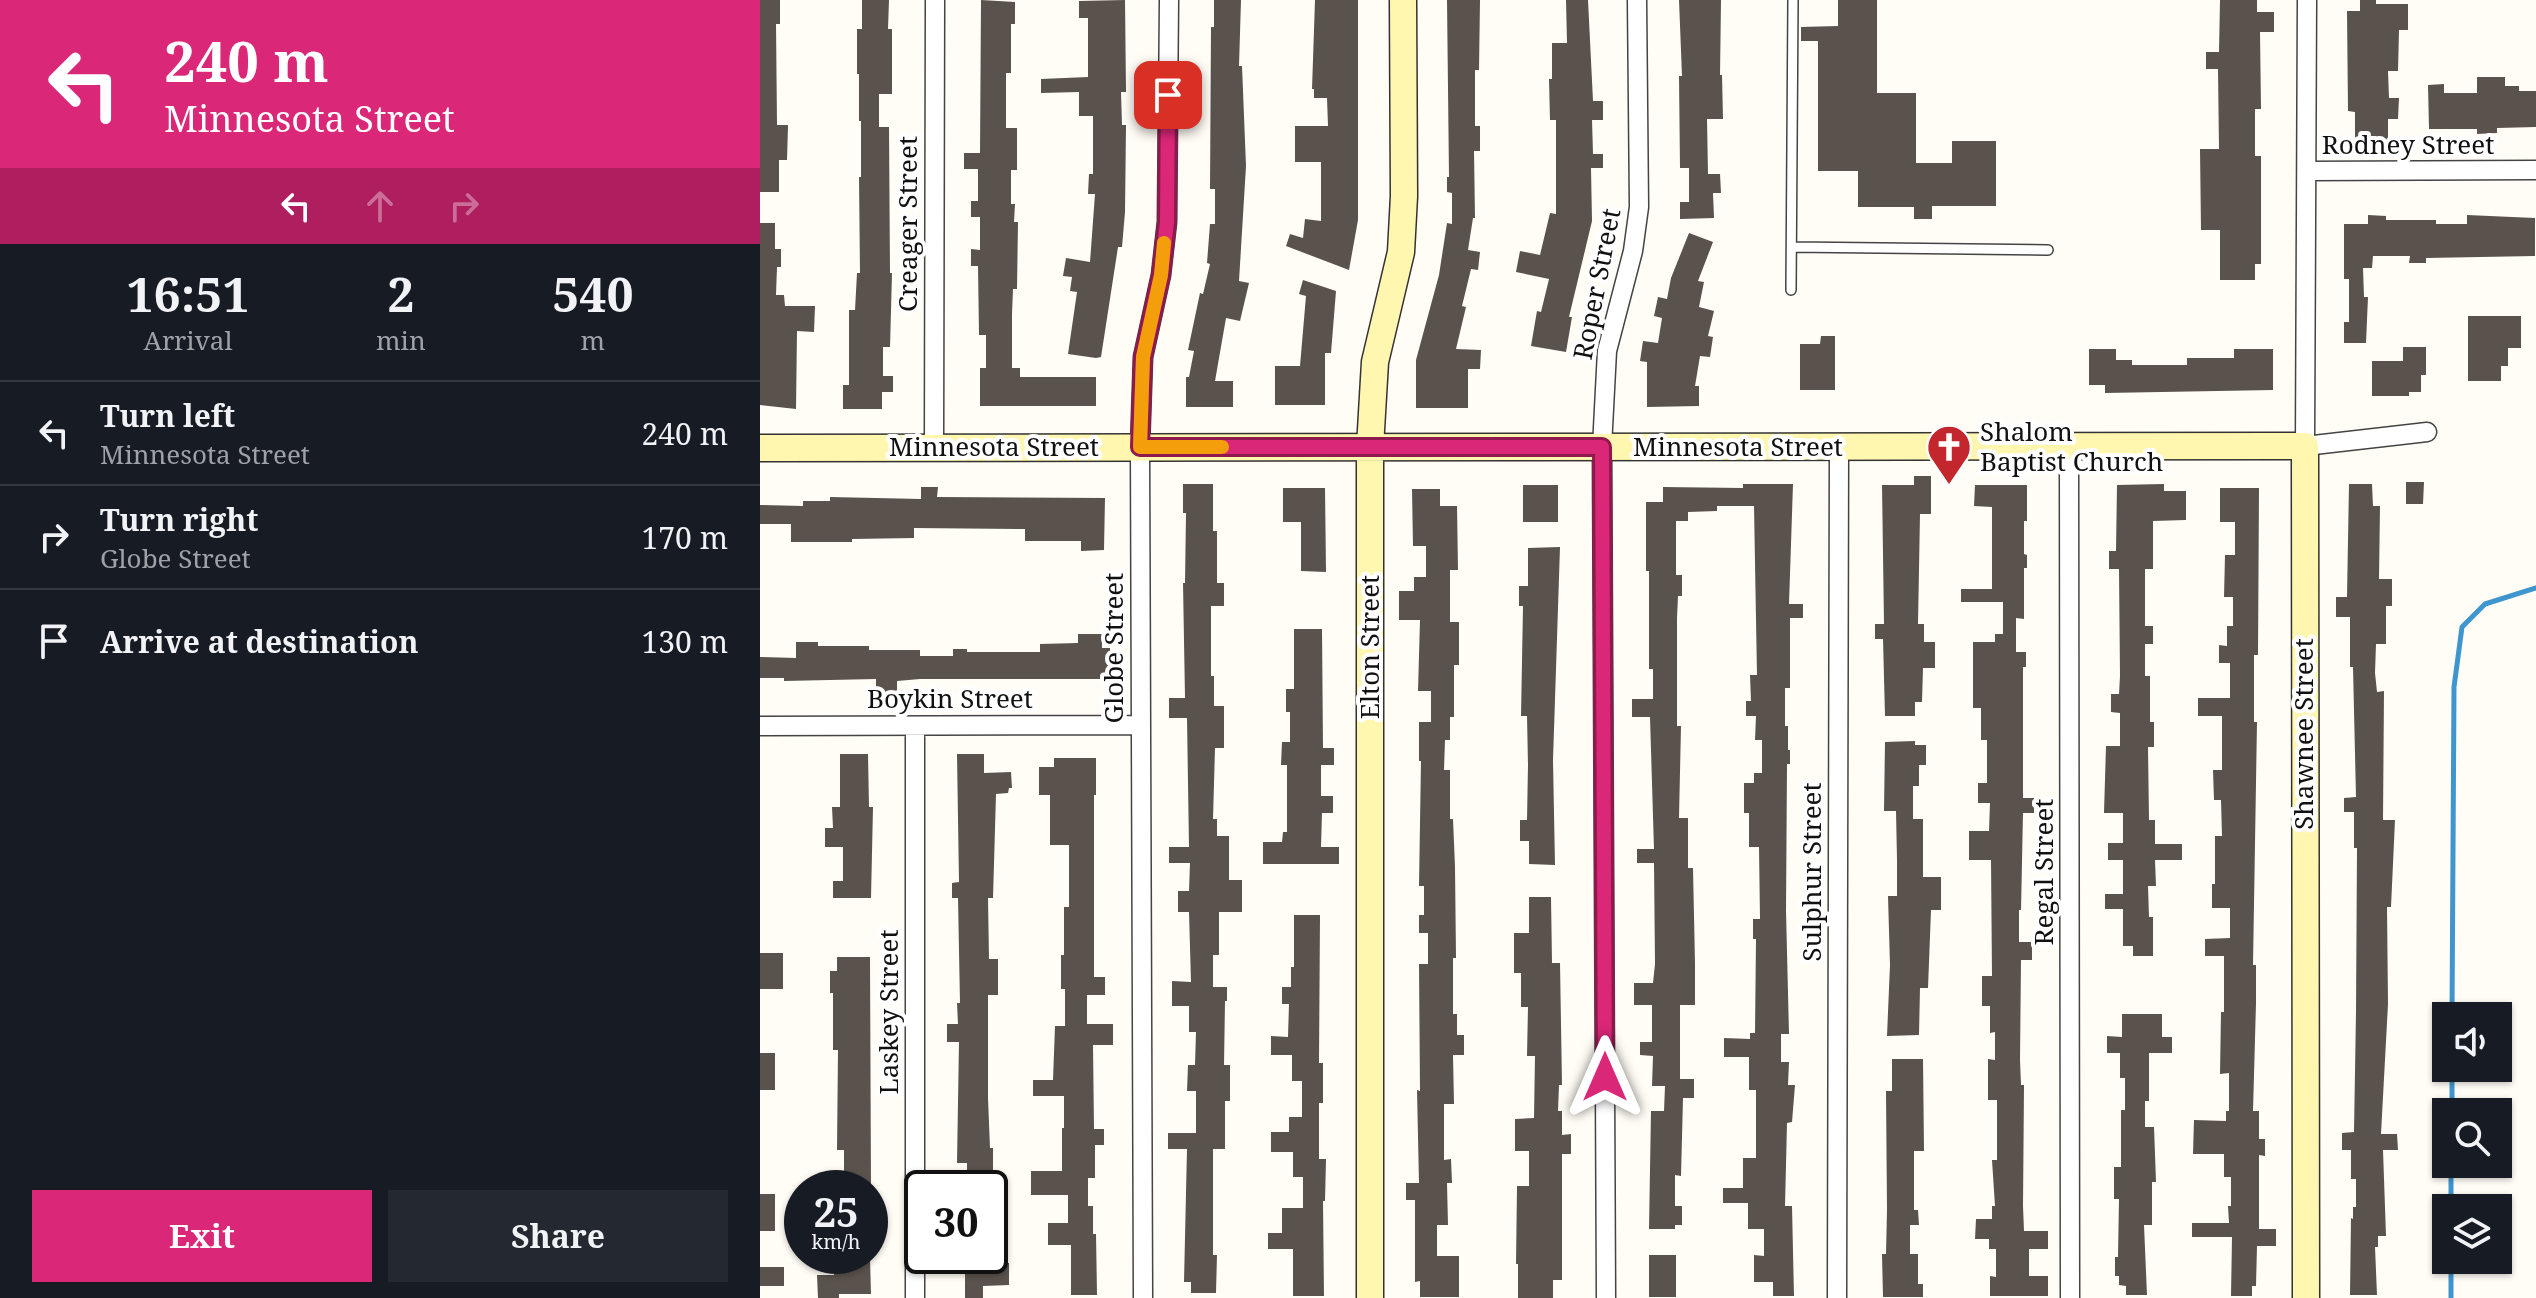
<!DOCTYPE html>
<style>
:root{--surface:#171b24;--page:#242831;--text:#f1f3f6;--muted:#9ea1a6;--line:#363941;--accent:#db2777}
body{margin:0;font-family:"Noto Serif",serif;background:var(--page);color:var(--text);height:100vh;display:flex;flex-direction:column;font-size:30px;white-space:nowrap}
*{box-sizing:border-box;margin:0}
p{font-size:26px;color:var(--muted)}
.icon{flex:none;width:44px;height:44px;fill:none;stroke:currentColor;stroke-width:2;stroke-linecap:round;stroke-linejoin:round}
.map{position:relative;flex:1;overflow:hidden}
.sheet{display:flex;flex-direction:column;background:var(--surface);width:760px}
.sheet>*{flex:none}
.guide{background:#db2777;color:#fff;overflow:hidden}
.controls{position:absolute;left:1672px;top:1002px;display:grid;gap:16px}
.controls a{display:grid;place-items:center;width:80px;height:80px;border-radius:0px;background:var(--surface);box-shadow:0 2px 6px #0004;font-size:40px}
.speed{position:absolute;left:24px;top:1170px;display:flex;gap:16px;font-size:40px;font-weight:700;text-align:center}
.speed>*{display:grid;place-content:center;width:104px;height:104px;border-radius:50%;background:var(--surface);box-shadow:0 2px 6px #0004;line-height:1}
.speed small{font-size:20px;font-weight:400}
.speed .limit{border:4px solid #111;border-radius:12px;background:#fff;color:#111}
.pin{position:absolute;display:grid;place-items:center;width:68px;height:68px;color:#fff;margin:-34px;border-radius:16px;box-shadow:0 4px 12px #0006}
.me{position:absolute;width:88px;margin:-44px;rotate:0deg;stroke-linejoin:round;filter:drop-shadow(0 0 6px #0008)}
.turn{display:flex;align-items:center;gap:28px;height:168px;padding:0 32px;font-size:36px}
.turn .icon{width:104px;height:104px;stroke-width:2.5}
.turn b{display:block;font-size:56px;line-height:68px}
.lanes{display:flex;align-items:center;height:76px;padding:0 32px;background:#0003;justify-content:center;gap:40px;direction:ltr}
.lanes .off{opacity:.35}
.eta{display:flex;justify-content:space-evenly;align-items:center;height:136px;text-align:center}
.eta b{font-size:48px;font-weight:700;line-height:56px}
.primary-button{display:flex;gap:16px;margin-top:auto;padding:16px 32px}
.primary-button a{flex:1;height:92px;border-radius:0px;background:var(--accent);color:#fff;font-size:32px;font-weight:700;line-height:92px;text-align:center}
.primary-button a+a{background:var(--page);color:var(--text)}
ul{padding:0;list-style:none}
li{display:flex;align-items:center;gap:24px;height:104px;padding:0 32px;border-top:2px solid var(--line)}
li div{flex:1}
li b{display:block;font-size:30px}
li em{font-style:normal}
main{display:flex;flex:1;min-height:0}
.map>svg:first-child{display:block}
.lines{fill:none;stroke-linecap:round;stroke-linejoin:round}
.stream{stroke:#3f96cf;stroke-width:5}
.building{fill:#5a524d}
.lane-casing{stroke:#444;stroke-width:12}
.street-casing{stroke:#444;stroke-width:21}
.secondary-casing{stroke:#333;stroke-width:29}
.lane{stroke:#fff;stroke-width:9}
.street{stroke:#fff;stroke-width:18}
.secondary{stroke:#fff6b0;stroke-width:26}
.route-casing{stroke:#8e194d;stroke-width:20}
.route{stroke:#db2777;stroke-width:14}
.slow{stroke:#f59e0b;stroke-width:14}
.labels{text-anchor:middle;stroke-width:8;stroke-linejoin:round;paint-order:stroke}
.street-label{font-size:26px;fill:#111;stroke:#fff}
.poi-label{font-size:26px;fill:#111;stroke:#fff;text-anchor:start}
</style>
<main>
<section class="sheet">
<div class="guide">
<div class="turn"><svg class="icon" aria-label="left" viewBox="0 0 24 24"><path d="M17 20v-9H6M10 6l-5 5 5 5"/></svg><div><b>240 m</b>Minnesota Street</div></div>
<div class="lanes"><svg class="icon" aria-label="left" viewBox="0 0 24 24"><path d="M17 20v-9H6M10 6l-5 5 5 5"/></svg><svg class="icon off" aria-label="ahead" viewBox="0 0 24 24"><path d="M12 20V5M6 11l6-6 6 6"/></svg><svg class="icon off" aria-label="right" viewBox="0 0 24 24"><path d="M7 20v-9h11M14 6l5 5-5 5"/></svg></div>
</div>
<div class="eta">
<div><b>16:51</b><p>Arrival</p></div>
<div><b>2</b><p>min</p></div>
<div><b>540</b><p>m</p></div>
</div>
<ul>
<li><svg class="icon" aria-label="left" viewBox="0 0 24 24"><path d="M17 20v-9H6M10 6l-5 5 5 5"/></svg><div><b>Turn left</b><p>Minnesota Street</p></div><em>240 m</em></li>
<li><svg class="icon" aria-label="right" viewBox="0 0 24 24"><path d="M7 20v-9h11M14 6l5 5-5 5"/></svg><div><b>Turn right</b><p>Globe Street</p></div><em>170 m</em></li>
<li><svg class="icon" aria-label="arrive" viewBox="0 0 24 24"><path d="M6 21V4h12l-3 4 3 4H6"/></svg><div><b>Arrive at destination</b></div><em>130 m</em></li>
</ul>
<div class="primary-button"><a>Exit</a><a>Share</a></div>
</section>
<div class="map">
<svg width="1776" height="1298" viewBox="0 0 1776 1298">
<rect width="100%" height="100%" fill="#fffdf5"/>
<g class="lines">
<path class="stream" d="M1692 1016 1694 687 1702 627 1725 604 1776 588
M1692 1112V1068
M1691 1208V1164
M1691 1298V1260"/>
</g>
<path class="building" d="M0 0H20V24H16L17 125H28L27 160H19V192H0Z
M102 0H129L128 29H132V94H119V127H129L130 273H132L130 347H123V376H133V392H122V409H83V385H89V310H95L97 273H100L99 177H101V121H99V74H97V29H102Z
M221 0 255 2V24H251V73H246V128H257V170H251V204H255L254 222H258L257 289H253L252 314V368H260V377H336V406H220V368H226V335H219L218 266H211V249L220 250V217H211V201H218V169H204V153H220Z
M365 0 366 92H361L362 125H366L365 212 362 247H358L341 357 336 358 308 354 317 292 310 291 312 277 303 276 306 258 330 262 335 194H328L329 174H333V116H319V92L281 93V79L328 77V18H319V1Z
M454 0H481L479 66H482L486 166 479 281 489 283 480 321 466 318 455 381H473V407H426V377H429L434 351 428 350 440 293 443 294 450 264 447 263 450 224H455V189H450L451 27H454Z
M555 0H598V220L589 270 526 246 530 234 543 238 545 219 561 221V162H535V126H568L567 98H554V89H552Z
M687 0H720L719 70H715V126H720V151H714L715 218H713L708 250 720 252 718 270 711 269 702 306 706 307 696 349 721 350 720 369H708V408H656V360L679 275 687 223 692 224V193L687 192V177H689Z
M806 0H828L833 101H843V120H832L833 154H843V168H831L832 221 809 317H812L806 352 771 346 777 311 781 312 789 279 756 272 760 251 780 255 790 213 796 214V120H790L789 79H792V43H807Z
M919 0H961L960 75H962L963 119H947L948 174H960L961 193H953L954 218 920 219V202H929V168H920L919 76H922Z
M1078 0H1117V93H1156V163H1192V141H1236V206H1172V219H1154V207H1098V171H1058V41H1041V27L1078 26Z
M1460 0H1497V12H1514V32H1500L1501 109H1495V156H1501V264H1495V280H1460V230H1441L1440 149H1459L1458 69H1446V52H1459Z
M1600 0H1616V4H1648V30H1639L1638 71H1628L1629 98H1639L1638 119H1628V140L1595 141V112L1588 111 1587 11H1600Z
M1717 77H1745V86H1759V91H1776V127L1737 128V133L1717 134V129H1669L1668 85 1684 84V93H1717Z
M1608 215 1626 216V220H1676V224H1707V215L1775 218V256L1666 258V263H1649L1650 256H1613L1612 268H1603L1604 297H1608L1606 343H1584V322H1589V279H1584V224H1608Z
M0 223H15V249H21V267H17L16 295H24L25 306H55L54 332 37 331 36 409 0 405Z
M929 233 953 242 938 281 944 282 939 307 954 311 948 336 953 337 950 357 940 356 935 386H939V406L887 407V362L880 361 883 341 898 343 902 318 894 316 898 297 907 299 911 278Z
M543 280 576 291 571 353H565V405H515V366H540L546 296 539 294Z
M1708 316H1761V348H1748V366H1741V381H1708Z
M1061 336H1075V390H1040V344H1060Z
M1643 347H1666V375H1661V392H1649V396H1612V361H1643Z
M1329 349H1356V360H1372V365H1427V358H1474V349H1513V390L1345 393V385H1329Z
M1154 476H1171V514H1160L1158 624H1164V642H1175V668H1163L1162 702H1155V716H1125L1123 639H1115V624H1124L1122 485H1154Z
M1646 482H1664L1663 504H1646Z
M423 484H453V531H457V583H464V606H451V676H454V706H464V748H455L453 819H457V836H469V880H482V912H459V955H453V987H467V1001H465L464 1065H470V1101H465V1149H453V1255H457L456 1293H431V1282H424L427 1149H408V1133H436V1091H427L428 1065H435L436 1032H429V1006H412V981L431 982 429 912H418V891H429L430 863H409V847H429L427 718H409V698H425L423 583H425L426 513H423Z
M983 484H1033L1029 604H1043V618H1030V688H1025V726H1028V750H1030V764H1027L1026 911 1029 1034H1021V1062H1029L1028 1085H1035L1032 1122 1027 1123 1025 1206H1032L1034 1296H1013V1282H994V1255L1004 1256V1229H988V1203H963V1188H983V1158H996V1090H989V1057H964V1038L990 1039V1033H995L996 939H993V919H1000L999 847H989V813H984V783H994V773H1002V740H995L996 716H986V701H991L990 675H997L994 506H957V511L928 512V521H916V575H922V596H918L917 618V726H921L919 818H928V868H933L935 964V1005H920V1079H934V1098H923L921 1176 915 1175V1206H922V1225H915V1229H889L891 1111H904L905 1086H892L893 1056 880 1055V1042H892V1005H874V983H893L895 964 894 863H877V849H894L890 717H872V699H893V669H889V571H886V502H903V487L983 488Z
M1404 484V491H1426V520L1393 521V569H1385V626H1393V644H1385V676H1390V722H1394V747H1388L1389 820H1395V844H1422V860H1395L1396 886H1388L1389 917H1393V956H1373V946H1363V909H1345V894H1363V860H1348V843H1363V813H1344L1346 746H1360V713L1351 712V694H1359L1360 676 1359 569H1349V551H1356L1357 485Z
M1589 484H1612L1613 506H1620L1619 579H1632V606H1626V644H1616L1615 673 1617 692 1624 691 1623 820H1635L1631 907H1627L1628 1004 1621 1134H1637L1638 1150H1623L1626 1236H1618V1247H1615L1617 1295H1590L1591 1218 1593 1219V1207H1596V1179H1591V1150H1582V1133L1594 1132 1596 1012 1597 848H1594V812H1584V798L1596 797 1593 667H1590V617H1576V597H1587Z
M763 485H798V522H763Z
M1215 485H1267V521H1264V554L1267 555V568H1264V619L1256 618V652H1266V667H1263V798H1274V813H1263L1261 910H1259V942H1272V960H1261L1260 1060 1261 1085H1264L1263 1206 1264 1231H1288V1249H1269V1276H1288V1296H1230V1276L1236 1277V1249H1229V1239H1215L1216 1219H1232V1206H1235L1232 1160H1237V1100H1228V1059L1235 1060V1032L1230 1033V1006H1222V976H1232L1231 860H1209V831H1229L1230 803H1218V783H1227V740H1221V708H1213V642H1235V634H1243V602H1201V589H1232V507L1214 506Z
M161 487H178L177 497 345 498 344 550 321 551V541H265V529L154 528V538L92 539V542H31V524H0V505L43 506V501H70V497L161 499Z
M523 488H565L566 572 541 571V522H523Z
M1460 488H1499L1498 655H1494V722H1497L1493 965H1496V1003L1493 1111H1499V1139H1505V1156L1499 1155V1229H1516V1246H1497L1496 1286H1492V1296H1471L1472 1237H1432V1223H1469L1468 1206H1471V1177H1464V1154H1433L1434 1120 1466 1121V1111H1469V1073L1460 1074 1461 1012H1464V956H1445V939L1470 938V908H1452V884H1455V836H1462L1461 800H1454L1453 770H1462V716H1438V698H1470V663H1459V645L1467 646V626H1473V597H1464L1465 555H1475V522H1460Z
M652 489H680V506H697L698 570H690V622H699V665H694V717H690V740H685L684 770H690V819H693L695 867 696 958H693V1014H697V1035H704V1055H693L694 1104H684V1160L691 1159 692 1183H687L688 1225H677V1256H699V1297H660V1281L655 1282V1200H646V1183H659L657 1090 660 1091 659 964H668V933H659V915H664V886H659L661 761H659V722H671V691H658L660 620H639V591H654V577H666V546H653Z
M800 547 793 760 795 865 769 864V841H760V820H767L768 765 767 716H761L763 606H759V586H768V548Z
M534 629H562L563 748H574V765H561V796H573V813H562L561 847H579V864H503V842H522L523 832H527V765H521L522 742H530V712H526V689H534Z
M318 634H342V648H350V679H160L137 681V696H116V679L24 681V678H0V657L36 658V642H58V646H109V650H160V656H193V649H207V652H280V644L318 643Z
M1155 741V745H1166V765H1159V786H1153V819H1163V877H1181V910H1171L1168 988H1160L1159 1035 1127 1036 1130 965 1128 896H1137V860L1136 811H1124L1125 742Z
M80 754H108L109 807H113L111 898H73V881H83V847H65V828H73L72 807H80Z
M197 754H224V773L251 772 252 788H249L248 793 236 794 233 898H228L229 959H238V995H228V1098L230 1148H233V1188H207V1163H197L199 1042H187V1024H198L197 1003H200L198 898H192V883L199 882Z
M294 758H336V795H334V977H345V995H327V1024H353V1045H333L334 1129H344V1145H335V1178H328V1206H333V1234H336L337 1295H311V1245H288V1223H308V1195H271V1171H302V1128H304V1096H273V1080H293L295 1026H305V989H301V955H304V907H309V845H290V795H279V767H294Z
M769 897H791L792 963H800L802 1085H799L798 1111H802V1135L811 1134V1154H802V1280H793V1298H758V1264H756L757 1186H769V1151H755V1119L774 1118 775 1056H767L768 1007H761V973H754V933H769Z
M534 915H560L559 1063H563V1103H559V1159H566L565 1201H563L564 1296H533V1249H508V1233H522V1208H543V1177H533V1152H511V1132H529V1117H542V1081H532V1055H511V1036L528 1037 529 1004H522V987H531V967H534Z
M0 953H23V989H0Z
M77 957H110L111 1188H84V1150H77L78 1050H73V993H70V971H77Z
M1362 1014H1402V1037H1412V1053H1389V1101H1385V1127H1394L1396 1182H1392V1225H1384L1387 1295H1366V1286L1359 1285V1276H1355V1257H1358L1359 1199H1354V1167H1361V1110H1365V1078H1360V1053H1347V1036L1362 1037Z
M0 1053H15V1090H0Z
M1132 1059H1163L1164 1151H1154V1210H1158L1159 1225H1150V1254H1158V1284H1163V1297H1123L1122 1254H1126L1127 1210 1126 1091H1132Z
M0 1194H15V1231H0Z
M889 1255H916V1297H889Z
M205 1256H232V1263H249V1285L223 1286V1298H205Z
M84 1258H110L111 1294H79V1298H58L57 1275H74V1261L84 1262Z
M0 1267H24V1286H0Z"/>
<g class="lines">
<g class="lane-casing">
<path id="lane" d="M1032 247 1288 250
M1031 290 1033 0"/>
</g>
<g class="street-casing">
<path id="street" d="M1547 0 1545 446 1667 432
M1547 171 1776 170
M174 447 175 0
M1309 447 1310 1298
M0 726 380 725
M155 726V1298
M383 1298 380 447 383 357 401 275 407 222 409 0
M846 1298 842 447 847 351 873 251 879 207 877 0
M1077 1298 1079 447"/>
</g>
<g class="secondary-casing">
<path id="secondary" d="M0 448 1545 446 1546 1298
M610 1298V447L615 362 641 252 644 196 643 0"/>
</g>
<use href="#lane" class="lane"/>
<use href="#street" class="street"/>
<use href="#secondary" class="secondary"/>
</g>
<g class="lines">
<g class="route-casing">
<path id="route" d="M408 95 407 222 401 275 383 357 380 447H842L845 1077"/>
</g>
<use href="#route" class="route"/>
<path class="slow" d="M404 243 401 275 383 357 380 447H462"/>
</g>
<defs>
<g id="church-pin" transform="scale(2.3)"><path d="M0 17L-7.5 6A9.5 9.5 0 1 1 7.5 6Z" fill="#c4262e" stroke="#fff"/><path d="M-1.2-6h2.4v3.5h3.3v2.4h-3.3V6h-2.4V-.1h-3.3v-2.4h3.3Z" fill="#fff"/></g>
</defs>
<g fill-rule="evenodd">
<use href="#church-pin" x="1189" y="447"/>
</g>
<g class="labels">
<g class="street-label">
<text x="1648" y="154">Rodney Street</text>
<text transform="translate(148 224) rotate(-90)" y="9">Creager Street</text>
<text transform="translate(837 284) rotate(-79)" y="9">Roper Street</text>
<text x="234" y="456">Minnesota Street</text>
<text x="978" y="456">Minnesota Street</text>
<text transform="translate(610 647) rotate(-90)" y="9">Elton Street</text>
<text transform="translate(354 648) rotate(-90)" y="9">Globe Street</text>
<text x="190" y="708">Boykin Street</text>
<text transform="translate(1544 734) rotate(-90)" y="9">Shawnee Street</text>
<text transform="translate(1052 872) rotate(-90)" y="9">Sulphur Street</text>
<text transform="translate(1284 872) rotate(-90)" y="9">Regal Street</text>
<text transform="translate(129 1012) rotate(-90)" y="9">Laskey Street</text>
</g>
<g class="poi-label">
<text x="1220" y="441">Shalom<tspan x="1220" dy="30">Baptist Church</tspan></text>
</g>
</g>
</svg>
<div class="controls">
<a><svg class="icon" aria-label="sound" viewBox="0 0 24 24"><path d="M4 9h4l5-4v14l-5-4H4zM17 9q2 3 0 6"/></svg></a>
<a><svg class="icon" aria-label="search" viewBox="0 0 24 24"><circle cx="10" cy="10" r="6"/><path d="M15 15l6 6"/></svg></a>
<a><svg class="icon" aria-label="layers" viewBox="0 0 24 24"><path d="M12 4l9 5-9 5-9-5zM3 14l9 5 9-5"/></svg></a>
</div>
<div class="speed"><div>25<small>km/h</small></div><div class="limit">30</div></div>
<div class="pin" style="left:408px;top:95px;background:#d93025"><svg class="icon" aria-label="arrive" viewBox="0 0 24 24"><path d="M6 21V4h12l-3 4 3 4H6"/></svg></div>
<svg class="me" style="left:845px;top:1077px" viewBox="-20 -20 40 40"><path d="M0-17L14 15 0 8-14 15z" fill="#db2777" stroke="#fff" stroke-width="4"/></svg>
</div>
</main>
